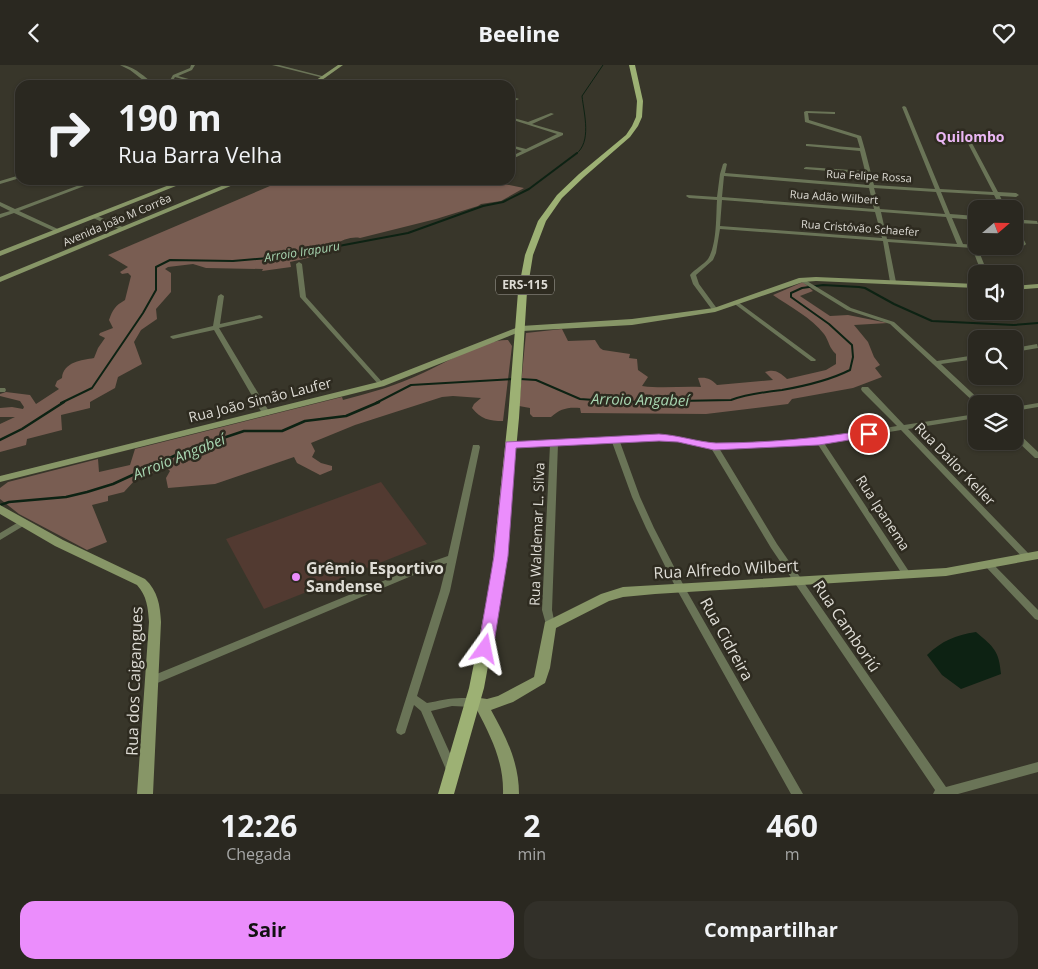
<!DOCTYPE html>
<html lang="pt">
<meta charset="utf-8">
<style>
:root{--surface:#2a2820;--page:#323029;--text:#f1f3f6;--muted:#a5a6a5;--line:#46443e;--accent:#eb8dfc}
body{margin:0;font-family:"Open Sans",sans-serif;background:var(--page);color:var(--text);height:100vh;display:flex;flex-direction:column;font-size:19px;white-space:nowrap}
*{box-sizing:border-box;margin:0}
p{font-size:16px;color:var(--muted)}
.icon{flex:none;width:28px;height:28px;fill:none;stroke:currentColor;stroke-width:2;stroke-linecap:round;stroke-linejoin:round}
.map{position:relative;height:729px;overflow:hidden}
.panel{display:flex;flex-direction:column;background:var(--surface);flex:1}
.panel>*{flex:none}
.top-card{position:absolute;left:15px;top:15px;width:500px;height:105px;border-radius:15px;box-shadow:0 1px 4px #0004,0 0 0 1px var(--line);background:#2a2820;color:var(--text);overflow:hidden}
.needle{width:32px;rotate:70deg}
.controls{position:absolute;left:968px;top:135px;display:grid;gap:10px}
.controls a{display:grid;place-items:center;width:55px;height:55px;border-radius:10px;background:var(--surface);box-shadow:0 1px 4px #0004,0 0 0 1px var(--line);font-size:25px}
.pin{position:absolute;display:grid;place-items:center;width:42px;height:42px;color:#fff;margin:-21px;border:2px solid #fff;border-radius:50%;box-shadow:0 1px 5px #0007}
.me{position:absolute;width:55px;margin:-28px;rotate:12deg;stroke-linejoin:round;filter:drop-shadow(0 0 4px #0008)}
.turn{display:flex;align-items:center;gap:18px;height:105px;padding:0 20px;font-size:22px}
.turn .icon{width:65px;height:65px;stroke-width:2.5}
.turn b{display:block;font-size:35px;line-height:42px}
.eta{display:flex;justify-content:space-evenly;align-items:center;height:85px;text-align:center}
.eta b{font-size:30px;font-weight:700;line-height:35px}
.cta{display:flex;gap:10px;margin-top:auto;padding:10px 20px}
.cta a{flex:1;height:58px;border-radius:15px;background:var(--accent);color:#111;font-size:20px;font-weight:700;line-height:58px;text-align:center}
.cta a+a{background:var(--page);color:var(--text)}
header{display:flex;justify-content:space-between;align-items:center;height:65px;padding:0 20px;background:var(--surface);font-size:22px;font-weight:700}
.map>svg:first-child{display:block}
.green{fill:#523a31}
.forest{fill:#795d52}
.water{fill:#0d2213}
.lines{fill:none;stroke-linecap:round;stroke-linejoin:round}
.stream-far2{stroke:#0d2213;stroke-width:1}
.stream-far1{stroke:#0d2213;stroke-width:2}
.stream{stroke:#0d2213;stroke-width:2.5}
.street{fill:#6a7457;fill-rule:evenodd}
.secondary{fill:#879667;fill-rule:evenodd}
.primary{fill:#9db174;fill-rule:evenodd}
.route{fill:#eb8dfc;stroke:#995ca4}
.poi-dot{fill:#eb8dfc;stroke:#2e2b20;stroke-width:2}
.labels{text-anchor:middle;stroke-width:5;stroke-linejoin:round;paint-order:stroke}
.far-street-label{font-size:11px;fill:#dedcd5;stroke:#2e2b20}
.far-water-label{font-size:12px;font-style:italic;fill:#a8d6b1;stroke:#2e2b20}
.shield{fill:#2e2b20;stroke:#a9a79f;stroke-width:1}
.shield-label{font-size:12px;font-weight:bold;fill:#dedcd5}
.far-quarter-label{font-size:14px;font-weight:bold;fill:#ebb7f5;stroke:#2e2b20}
.street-label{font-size:14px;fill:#dedcd5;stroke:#2e2b20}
.water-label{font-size:15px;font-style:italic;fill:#a8d6b1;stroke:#2e2b20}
.near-poi-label{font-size:16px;font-weight:bold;fill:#dedcd5;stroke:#2e2b20;text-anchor:start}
.near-street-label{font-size:16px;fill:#dedcd5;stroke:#2e2b20}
</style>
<header><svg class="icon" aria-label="back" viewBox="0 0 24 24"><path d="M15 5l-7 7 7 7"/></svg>Beeline<svg class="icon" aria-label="heart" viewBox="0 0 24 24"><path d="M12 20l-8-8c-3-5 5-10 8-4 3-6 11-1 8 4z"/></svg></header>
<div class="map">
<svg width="1038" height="729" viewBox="0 0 1038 729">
<rect width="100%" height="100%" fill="#38362a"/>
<path class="green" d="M381 417 427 479 264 544 226 474Z"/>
<path class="forest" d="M284 115H484L524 123 501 136 481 139 478 141 436 154 360 173C345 170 326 185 313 191 306 194 297 195 290 197L291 202 262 206 263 204 206 203 193 199 168 202 165 204 171 208V227L156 244 157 254 141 265 134 277 142 299 118 312 115 323 90 337V343L61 350 62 365 27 374 26 380 0 387V359L15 352H0V343L12 342 23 344 24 342 20 336 0 331V329L6 327 30 330 36 339 59 324 55 321 57 316 62 313C63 297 82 295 94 293L98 283 105 273 99 270 100 268 113 263 109 255C113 244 115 241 125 235L131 211 128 208 122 209 120 207 128 202 108 190Z
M803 217 813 226 800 231 830 251 848 250 888 258 854 260 868 277 874 292 880 300 875 303 882 312 853 323 792 334 788 339 706 349 581 348 580 343C567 342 560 344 551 352H533L530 349V343L519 341 526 268 562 264 568 276 595 275 600 283 603 285 630 289 629 293 637 294 638 305 648 312 642 321C662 324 681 321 701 322L698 313C707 312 711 314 717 320L773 315 765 307C775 304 779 307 787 314L826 305 836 299V289C829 283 829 276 824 269 812 253 789 241 773 230Z
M508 275 512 281 503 356C489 356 481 354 472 343L474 339 481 333 453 331 442 332 355 360 311 378 315 386 312 392 321 398 332 401V405L320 410 297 398 294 392 215 419 168 423 166 413 170 406 167 403 135 415 124 427 108 431V436L92 440 107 477 87 485 19 449 0 434V423L8 417 98 394 99 407 130 400 135 384 342 332 343 335C370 328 398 320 423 308 445 298 485 274 508 275Z"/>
<path class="water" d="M976 567C994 582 999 586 1001 609L961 624 942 610 927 590C942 576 955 570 976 567Z"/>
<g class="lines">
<path class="stream-far2" d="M576 89C592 77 584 49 582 31L603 0"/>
<path class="stream-far1" d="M520 314 536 315 580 334 623 337 731 335C747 329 764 327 782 325 805 321 828 316 850 305L853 292 852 280 829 259 791 232V228L802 223 823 220 859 222 865 223 894 239 932 256 1014 260 1038 258
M61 338 92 323 143 248 156 225V202L170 195 233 196 280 192 408 168 483 141 503 137 529 124 577 88
M376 338 411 320 514 314"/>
<path class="stream" d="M0 375 22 364 64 337
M0 440 9 437 66 432 87 427 113 419 187 385 244 366H282L305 356 346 351 379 337"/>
<path class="street" d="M120 0C134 0 145 13 156 20L148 19 130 5Z
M191 0H195L192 5 178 11 210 20H204L175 12 171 19 164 20 169 17 173 10 190 3Z
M272 0H279L326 12 324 13Z
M516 33 519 34 510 38V36Z
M904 41 906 42 940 124 993 127 961 65 963 64 965 65 998 127 1016 128 1019 130 1016 132 1000 131 1006 144H1001L994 130 941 127 950 149 976 151V155L952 153 963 179 1001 182 1004 184 1001 186 978 184 988 209H982L972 183 888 177 896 217 893 219 890 217 883 176 720 164 716 188 713 195 696 210 699 219 718 245 717 246H713L693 219 690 210C695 204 703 200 708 194 717 180 716 151 717 135L689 133 686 131 687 130 717 132 720 109 723 99 725 98 727 99 725 108 869 120 866 109 804 104V103L806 102 865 106 860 86 806 81V79H808L860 83 857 73 805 57 804 47 806 46 835 47V49H834L808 48 809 55 861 71 865 85 874 120 935 124 902 42ZM724 111 869 123 874 144 722 132ZM874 123 936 127 945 149 880 144ZM722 135 875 147 882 173 720 161ZM881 147 946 152 957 179 887 174Z
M551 48 554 49 532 59 563 68V70L510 95V92L522 86 510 82V80L526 84 557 69 510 54V52L528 57Z
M20 110V113L0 119V116Z
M93 115H100L19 146 60 165V167H56L14 148 0 153V149L10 146 0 141V137L15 144Z
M161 115H167L178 120 174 121Z
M95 150 125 163 126 164 121 165 93 153V151Z
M1014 154 1037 156 1038 159 1014 158Z
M1014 160 1017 162 1026 179 1025 180 1023 181C1017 177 1013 167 1014 160Z
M299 197 302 199 306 232 383 318 385 319 383 320H379L300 232 296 199Z
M802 213 851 243 894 257 937 296 976 290V294L941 299 984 339H976L890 259 847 245 800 216 799 215Z
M221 229 224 231 220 259 260 250 263 252 262 253 219 263 270 348 269 350H266L262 348 214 265 173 274 170 272 171 271 213 261 218 231Z
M738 237 815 294 816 295 815 296H811L736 240V238Z
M1037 279 1038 283 1014 287V283Z
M862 322H868L904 360 976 349V353L908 364 1030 490 1031 492 1030 494H1024L901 365 824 378 910 508 912 510 910 512 907 513 904 512 817 378 719 383 777 479 946 722 1038 697V707L958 729H933L935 725 771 483 711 383 678 376 659 375 620 377 640 432 654 463 685 523 803 729H791L676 523 646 463 632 432 612 377 558 379 552 545 555 560 553 563 550 564 547 563 542 545 550 380 510 381 506 379 507 377 659 371 678 372 714 379 819 374 897 361 862 326 861 324Z
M0 323H5L6 325 5 327H0Z
M1038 338V342L1014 346V342Z
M1014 367H1017L1038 387V393H1035L1014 373Z
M473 380H479L480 382 450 526 417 631 427 638C443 635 460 630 477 635L478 638 477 641 473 642 452 641 431 646 457 704 455 707 451 709 447 707 421 646 414 640 405 668 401 670 397 668 396 665 440 526 447 498 428 504 155 619 151 620 147 619 146 616 147 613 422 500 448 491Z
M22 455 25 456 26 458 25 460 0 475V468Z
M989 497 992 498 1038 545V555L1035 554 986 502 985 500 986 498Z"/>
<path class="secondary" d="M338 0H343L315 20H309Z
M182 115H191L0 191V186Z
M236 115H245L0 217V212Z
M816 212 976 219V223L816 216 803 217 715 247 632 260 522 266 384 321 0 417V411L378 317 521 261 632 254 714 243 799 213Z
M1038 219V223L1014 225V221Z
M0 440 63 475 145 514C158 526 160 540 161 557L153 729H137L149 557C148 543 147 531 137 520L55 481 0 449Z
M1038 486V494L946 511 655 529 623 532 609 536 556 563 550 603 545 618 513 637 491 645C506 672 519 697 519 729H503C504 697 491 672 477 645L468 642 466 638 468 634 473 632 487 634 498 631 534 612 545 557 601 529 623 522 946 503Z"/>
<path class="primary" d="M629 0H635L643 36 642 52 638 61 630 72 584 112 562 133 546 156 533 190 527 227 519 353 504 514 484 623 454 729H438L469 623 491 514 508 353 518 227 525 190 538 156 557 130 579 109 626 70 632 61 636 52 637 36Z"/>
</g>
<path class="route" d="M869 365 875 369 873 371 819 380 714 385 678 377 659 376 516 383 508 491 493 584 491 588 485 590 480 588 478 584 494 491 506 377 659 369C678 370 698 377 716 378 767 378 819 373 869 365Z"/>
<circle class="poi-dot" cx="296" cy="512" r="5"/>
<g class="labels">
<g class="far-street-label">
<text transform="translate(869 111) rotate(3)" y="4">Rua Felipe Rossa</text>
<text transform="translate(834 132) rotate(4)" y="4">Rua Adão Wilbert</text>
<text transform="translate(117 155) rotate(-23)" y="4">Avenida João M Corrêa</text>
<text transform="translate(860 163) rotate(4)" y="4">Rua Cristóvão Schaefer</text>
</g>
<g class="far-water-label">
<text transform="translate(302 187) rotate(-9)" y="4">Arroio Irapuru</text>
</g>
<rect class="shield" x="496" y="210.5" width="58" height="19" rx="4"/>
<g class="shield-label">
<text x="525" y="224">ERS-115</text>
</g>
<g class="far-quarter-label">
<text x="970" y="77">Quilombo</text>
</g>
<g class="street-label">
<text transform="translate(260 335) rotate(-14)" y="5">Rua João Simão Laufer</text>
<text transform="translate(955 399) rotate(46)" y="5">Rua Dailor Keller</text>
<text transform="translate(883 448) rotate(57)" y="5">Rua Ipanema</text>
<text transform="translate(537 469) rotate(-88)" y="5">Rua Waldemar L. Silva</text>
</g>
<g class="water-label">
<text transform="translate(640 335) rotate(1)" y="5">Arroio Angabeí</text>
<text transform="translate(179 392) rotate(-22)" y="5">Arroio Angabeí</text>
</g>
<g class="near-poi-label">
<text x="306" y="509">Grêmio Esportivo<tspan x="306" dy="18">Sandense</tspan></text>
</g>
<g class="near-street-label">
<text transform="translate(726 504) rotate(-3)" y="6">Rua Alfredo Wilbert</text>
<text transform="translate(847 561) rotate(56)" y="6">Rua Camboriú</text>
<text transform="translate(727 574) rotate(61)" y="6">Rua Cidreira</text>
<text transform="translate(134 616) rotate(-88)" y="6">Rua dos Caigangues</text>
</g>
</g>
</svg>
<div class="controls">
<a><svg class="needle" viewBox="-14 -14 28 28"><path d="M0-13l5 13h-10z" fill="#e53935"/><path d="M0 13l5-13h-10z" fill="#a5a6a5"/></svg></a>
<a><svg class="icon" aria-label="sound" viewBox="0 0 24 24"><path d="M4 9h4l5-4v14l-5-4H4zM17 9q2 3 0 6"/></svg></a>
<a><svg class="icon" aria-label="search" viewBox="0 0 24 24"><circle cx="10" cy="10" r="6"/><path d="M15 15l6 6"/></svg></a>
<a><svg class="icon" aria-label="layers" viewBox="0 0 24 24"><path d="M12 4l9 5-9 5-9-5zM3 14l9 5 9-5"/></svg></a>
</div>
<div class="pin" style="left:869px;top:369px;background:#d93025"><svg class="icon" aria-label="arrive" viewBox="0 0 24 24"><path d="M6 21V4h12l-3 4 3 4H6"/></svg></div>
<svg class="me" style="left:485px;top:584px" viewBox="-20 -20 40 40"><path d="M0-17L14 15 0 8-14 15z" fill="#eb8dfc" stroke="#fff" stroke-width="4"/></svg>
<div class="top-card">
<div class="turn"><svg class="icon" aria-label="right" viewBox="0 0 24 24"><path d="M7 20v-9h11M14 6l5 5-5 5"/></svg><div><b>190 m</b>Rua Barra Velha</div></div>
</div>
</div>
<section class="panel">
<div class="eta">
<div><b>12:26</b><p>Chegada</p></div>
<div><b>2</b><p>min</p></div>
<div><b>460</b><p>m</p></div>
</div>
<div class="cta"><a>Sair</a><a>Compartilhar</a></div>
</section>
